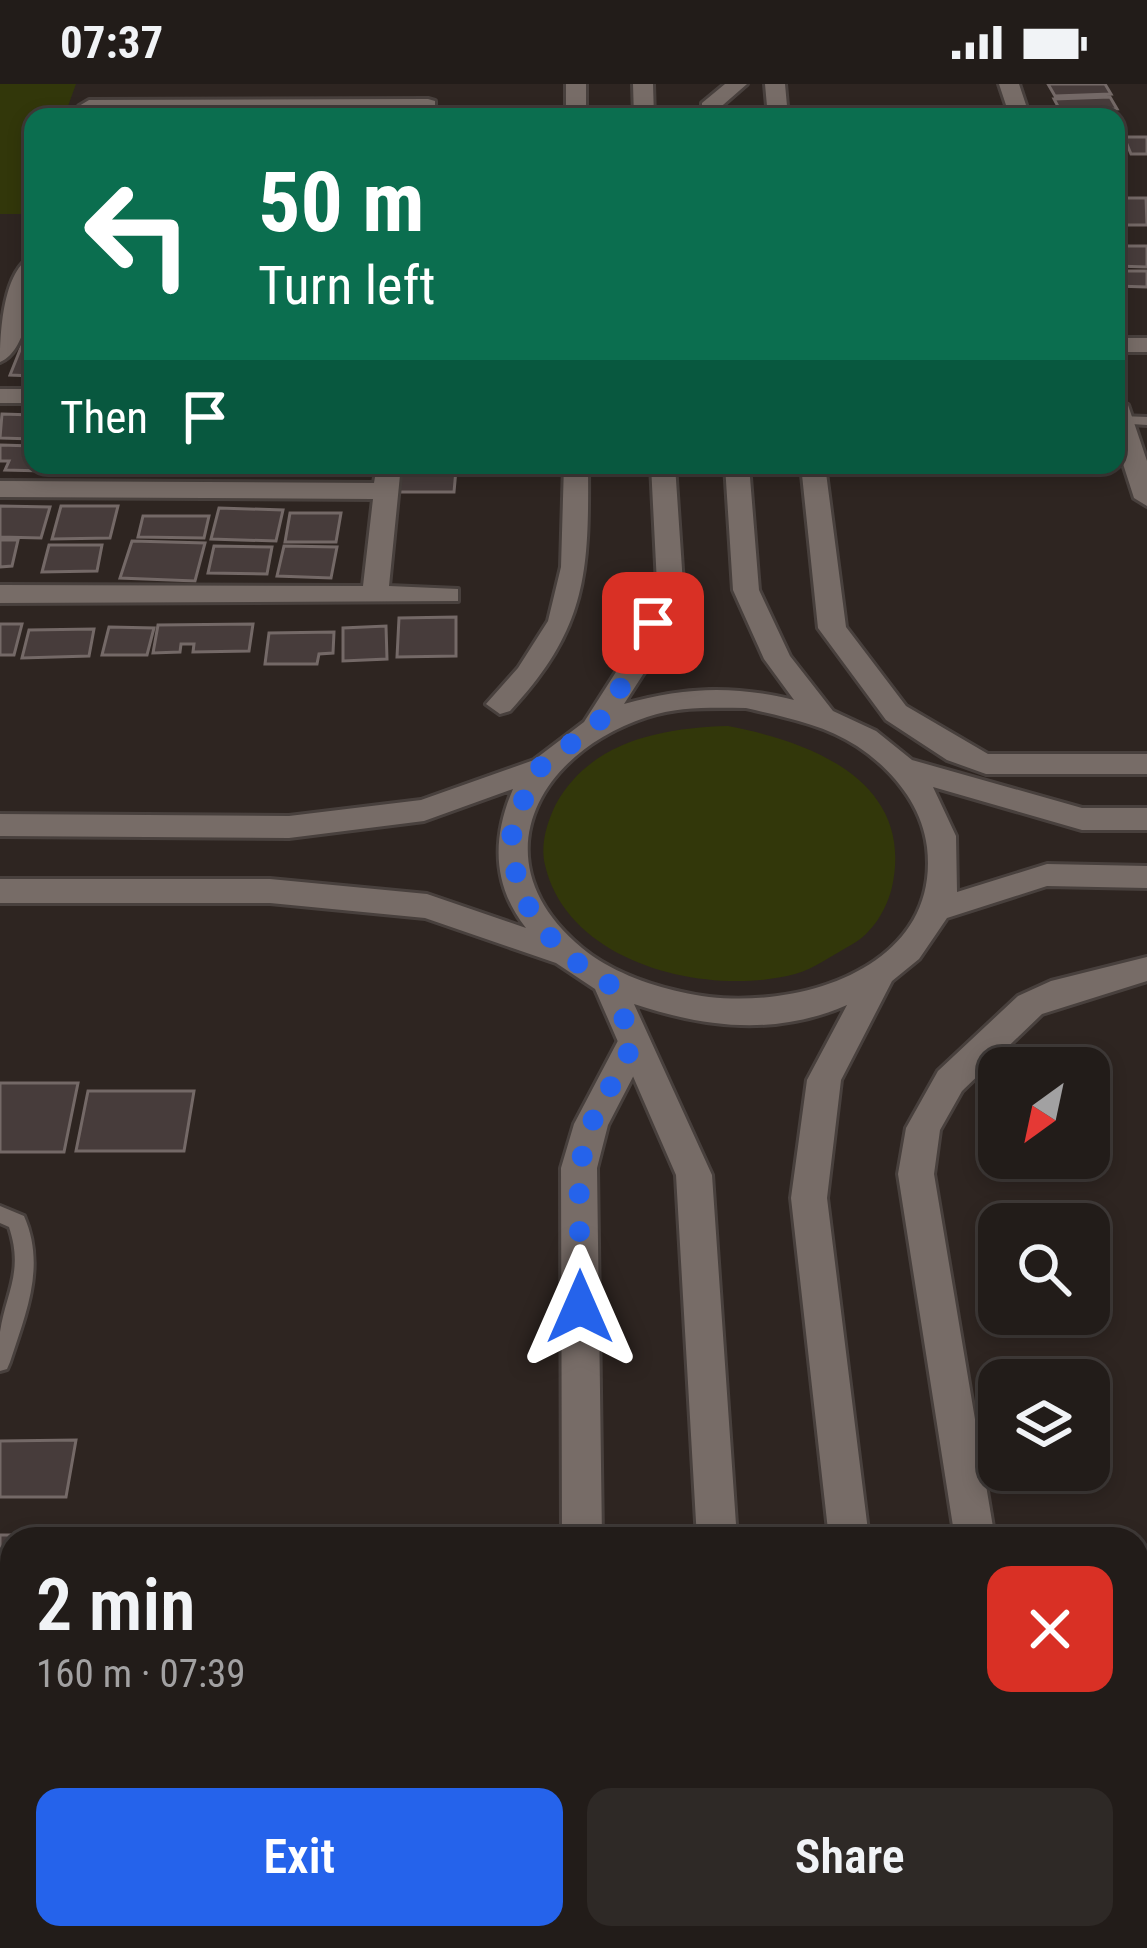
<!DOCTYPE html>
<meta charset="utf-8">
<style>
:root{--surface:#221c19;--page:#2e2926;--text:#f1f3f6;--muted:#a2a1a2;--line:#3f3a38;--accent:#2563eb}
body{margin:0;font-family:"Roboto Condensed",sans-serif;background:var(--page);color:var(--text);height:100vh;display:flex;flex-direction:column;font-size:45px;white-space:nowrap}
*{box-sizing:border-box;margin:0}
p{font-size:39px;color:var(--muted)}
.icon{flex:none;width:66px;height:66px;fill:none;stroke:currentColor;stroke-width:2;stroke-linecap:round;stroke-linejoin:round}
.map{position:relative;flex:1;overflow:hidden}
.drawer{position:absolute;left:0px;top:1443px;width:1149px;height:423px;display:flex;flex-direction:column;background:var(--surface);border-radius:36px 36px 0 0;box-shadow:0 6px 18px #0003,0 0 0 3px var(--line)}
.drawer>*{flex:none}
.banner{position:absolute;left:24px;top:24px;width:1101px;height:366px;border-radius:24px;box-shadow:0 6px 18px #0003,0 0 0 3px var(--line);background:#0b6e4f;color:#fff;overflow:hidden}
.needle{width:78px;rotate:213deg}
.buttons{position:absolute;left:978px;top:963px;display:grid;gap:24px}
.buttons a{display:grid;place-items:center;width:132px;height:132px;border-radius:24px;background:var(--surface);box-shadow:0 6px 18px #0003,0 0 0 3px var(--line);font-size:60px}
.pin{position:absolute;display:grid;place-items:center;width:102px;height:102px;color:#fff;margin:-51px;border-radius:24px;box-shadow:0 6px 18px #0006}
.me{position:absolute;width:132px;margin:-66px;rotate:0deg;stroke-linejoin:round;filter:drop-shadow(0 0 9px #0008)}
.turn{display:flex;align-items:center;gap:42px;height:252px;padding:0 36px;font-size:54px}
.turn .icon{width:156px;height:156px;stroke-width:2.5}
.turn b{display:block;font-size:84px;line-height:102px}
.then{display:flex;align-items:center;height:114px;padding:0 36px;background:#0003;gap:24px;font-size:45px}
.round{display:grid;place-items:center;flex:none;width:126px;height:126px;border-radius:24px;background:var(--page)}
.overview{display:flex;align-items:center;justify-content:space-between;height:204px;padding:0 36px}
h1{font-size:72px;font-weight:600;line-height:90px}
.primary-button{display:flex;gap:24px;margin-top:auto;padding:24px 36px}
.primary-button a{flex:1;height:138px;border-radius:24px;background:var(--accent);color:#fff;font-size:48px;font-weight:600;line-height:138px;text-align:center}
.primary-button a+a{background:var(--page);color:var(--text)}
.status{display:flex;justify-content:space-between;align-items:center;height:84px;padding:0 60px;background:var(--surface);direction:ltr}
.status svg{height:33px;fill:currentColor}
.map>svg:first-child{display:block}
.green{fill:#32370a}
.building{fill:#473c3b;stroke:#746967;stroke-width:3}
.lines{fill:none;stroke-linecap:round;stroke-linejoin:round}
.service-casing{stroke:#48403d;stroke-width:6}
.minor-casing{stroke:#48403d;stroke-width:6}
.tertiary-casing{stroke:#48403d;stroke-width:6}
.service{fill:#776c67;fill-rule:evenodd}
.minor{fill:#776c67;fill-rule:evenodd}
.tertiary{fill:#776c67;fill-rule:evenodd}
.route{stroke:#2563eb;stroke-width:21;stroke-dasharray:0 37.8}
</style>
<div class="status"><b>07:37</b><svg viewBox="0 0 49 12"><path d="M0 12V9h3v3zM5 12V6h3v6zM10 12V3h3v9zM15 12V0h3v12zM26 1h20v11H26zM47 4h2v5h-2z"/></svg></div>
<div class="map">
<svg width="1147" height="1864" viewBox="0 0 1147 1864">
<rect width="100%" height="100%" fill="#2e2521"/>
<path class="green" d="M0 0H76L64 33H33L28 130H0Z
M728 642C813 658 915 698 892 803 887 825 872 850 851 861 834 870 814 885 795 890 709 913 568 881 545 781 540 761 547 738 556 720 591 657 661 644 728 642Z"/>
<path class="building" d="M1048 0H1105L1111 10 1055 12Z
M1110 13 1117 25 1061 28 1054 15Z
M1124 53H1147V70H1131Z
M1116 114H1146L1147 141H1116Z
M1116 162H1147V183L1116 182Z
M1116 187H1147V203L1116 202Z
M24 256H33V292L10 291Z
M2 330 33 331V355L0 354Z
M0 361 33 362V381H47L45 387 5 386 9 377H0Z
M398 385 456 386 454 408H395Z
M0 422 50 423 41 454 0 453Z
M61 422H118L110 454 52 455Z
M219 424 283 426 276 457 211 455Z
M290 429H341L336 458H285Z
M143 432H209L204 454 138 453Z
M0 456H18L12 482 0 483Z
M132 457 205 459 195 497 120 494Z
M49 461H102L97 487 42 488Z
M214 462 272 463 267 490 208 489Z
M284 462 337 463 331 494 277 492Z
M456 533V572L397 573 399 534Z
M0 540H22L14 571H0Z
M253 540 249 567 193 568 194 560H181L180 568 153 569 158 541Z
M386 542 387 575 343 577V544Z
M109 543 154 544 147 571H102Z
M94 545 89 572 22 574 29 546Z
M334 548 333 569 319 570 317 580H265L269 549Z
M0 999H78L64 1068H0Z
M88 1007H194L184 1067H76Z
M76 1356 66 1413H0V1357Z
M0 1451H80L12 1455V1550H0Z"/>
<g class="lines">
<g class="service-casing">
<path id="service" d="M1121 332 1147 333V341L1116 339V334Z
M0 1122 24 1132C46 1182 26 1229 10 1278L7 1285 0 1287C0 1275 0 1261 0 1248 6 1208 24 1188 9 1143L0 1139Z"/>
</g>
<g class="minor-casing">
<path id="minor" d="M566 0H586V33H566Z
M765 0H785L788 33H768Z
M999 0H1019L1030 33H1010Z
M428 15 435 17V25L89 28 79 22 89 16Z
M33 172C33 201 30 266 0 278 0 249 3 185 33 172Z
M1116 254H1147V268H1116Z
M0 305H33V319H0Z
M1116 314 1128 321 1147 377V422L1134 414 1116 358Z
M377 381H401L389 502 458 505V517L0 519V501L363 502 373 415 0 413V397L374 399Z
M564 381H588C589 489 587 544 510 627L500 630 486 620 518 584 548 537 561 483Z
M801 381H825L846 543 906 622 988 670H1147V690H986L947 676 886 636 818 544Z
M1147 873V897L1042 930 962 1007 940 1046 934 1090 995 1455H955L898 1090 906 1044 938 987 1018 912 1051 897Z
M634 945 646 949 651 958 608 1041 597 1084 602 1455H562L561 1084 574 1040 622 949Z
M562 1854H608V1864H562Z
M1017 1854H1063L1064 1864H1018Z"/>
</g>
<g class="tertiary-casing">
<path id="tertiary" d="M633 0H653L654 33H634Z
M725 0H747L716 27H702V19Z
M651 381H675L683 500 651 578 624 620C684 603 734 601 794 616L764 575 733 506 725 381H749L759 506 790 572 833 627 876 647 912 676 1082 724H1147V746H1082L933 703 956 752 957 808 1047 780 1147 782V804L1047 802 947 834 919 875 892 897 841 996 827 1114 869 1455H829L791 1114 807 996 847 921C776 952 706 944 634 920L712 1091 737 1455H697L676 1091 595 905 556 879 425 834 270 819H0V795H270L427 810 526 844C492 801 492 754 513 705L424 737 289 754 0 752V730L289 732 421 716 534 676 584 638 623 577 657 500ZM746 624C784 633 823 640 857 662 892 685 922 721 927 763 942 892 779 932 681 908 646 900 610 887 582 864 479 779 535 670 647 633 680 622 712 624 746 624Z
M720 1854H766V1864H720Z
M872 1854H918L919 1864H873Z"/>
</g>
<use href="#service" class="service"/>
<use href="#minor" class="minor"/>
<use href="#tertiary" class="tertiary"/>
</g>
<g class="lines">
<path class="route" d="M580 1223 579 1084 591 1040 634 958 609 900 561 868 518 808 511 743 538 685 598 639 637 578 653 539"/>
</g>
</svg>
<div class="buttons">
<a><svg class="needle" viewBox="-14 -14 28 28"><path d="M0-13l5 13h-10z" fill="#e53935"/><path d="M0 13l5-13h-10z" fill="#a2a1a2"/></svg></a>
<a><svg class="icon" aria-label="search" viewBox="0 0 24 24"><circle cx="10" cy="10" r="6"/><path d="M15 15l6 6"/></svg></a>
<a><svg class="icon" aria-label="layers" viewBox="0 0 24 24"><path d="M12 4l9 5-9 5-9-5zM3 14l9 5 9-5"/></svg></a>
</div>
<div class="pin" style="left:653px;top:539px;background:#d93025"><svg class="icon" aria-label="arrive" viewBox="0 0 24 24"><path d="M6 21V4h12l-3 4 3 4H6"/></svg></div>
<svg class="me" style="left:580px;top:1223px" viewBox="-20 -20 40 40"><path d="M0-17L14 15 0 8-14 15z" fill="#2563eb" stroke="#fff" stroke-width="4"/></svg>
<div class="banner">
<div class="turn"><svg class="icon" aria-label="left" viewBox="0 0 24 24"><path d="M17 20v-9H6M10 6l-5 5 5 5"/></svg><div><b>50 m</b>Turn left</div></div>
<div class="then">Then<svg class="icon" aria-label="arrive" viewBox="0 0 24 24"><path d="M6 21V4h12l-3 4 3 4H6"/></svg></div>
</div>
<section class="drawer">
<div class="overview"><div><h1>2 min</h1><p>160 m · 07:39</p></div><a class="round" style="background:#d93025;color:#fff"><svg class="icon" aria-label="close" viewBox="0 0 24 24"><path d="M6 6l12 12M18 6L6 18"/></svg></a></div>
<div class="primary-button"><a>Exit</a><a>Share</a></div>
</section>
</div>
